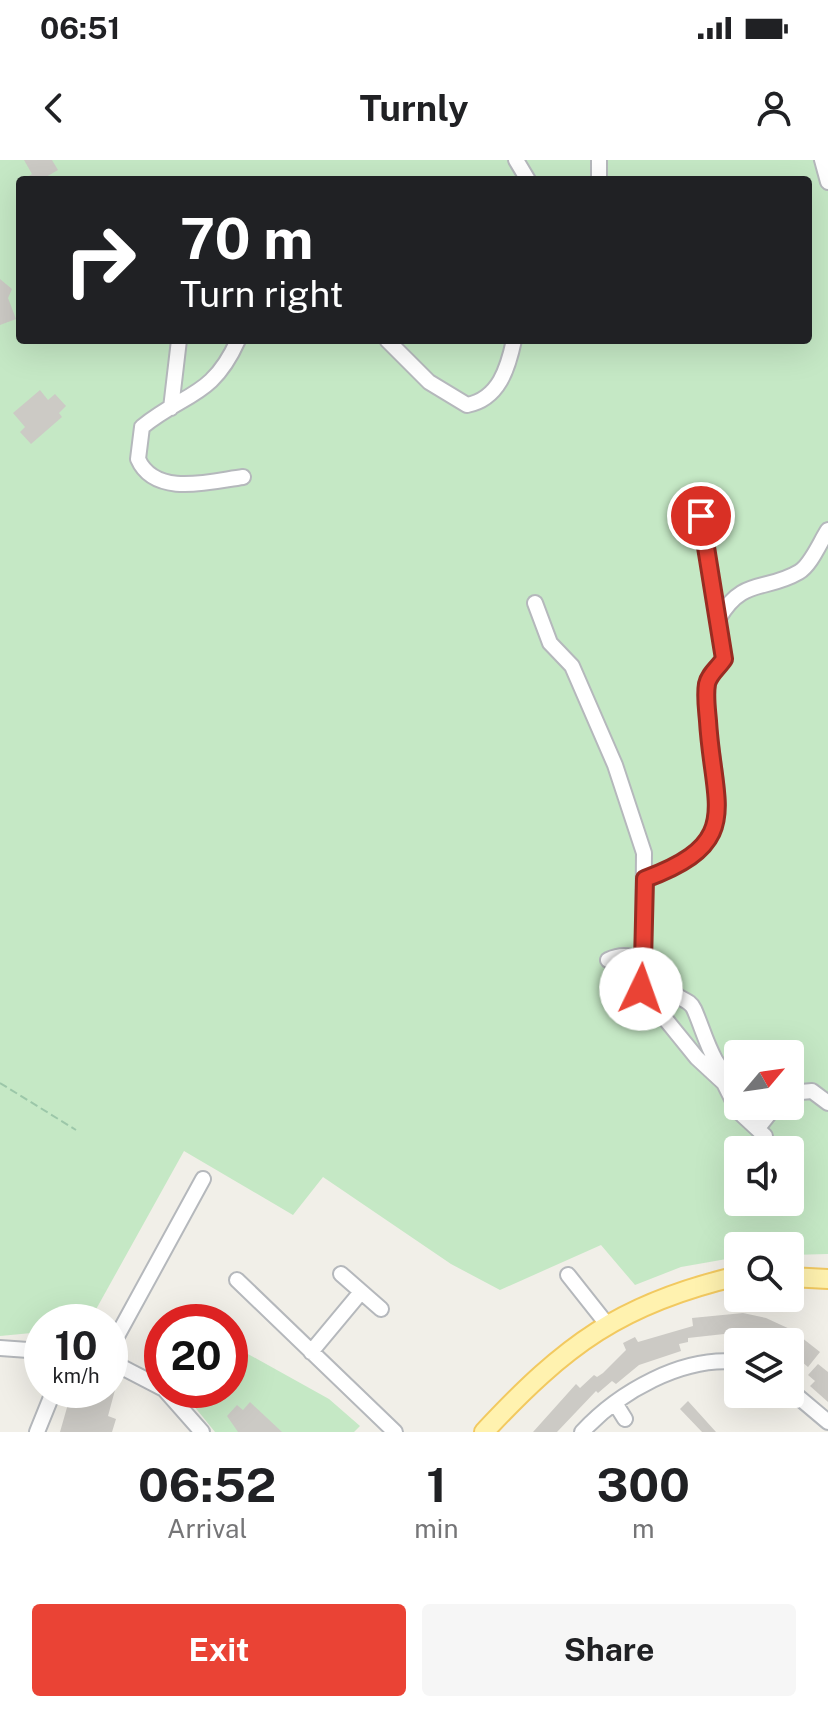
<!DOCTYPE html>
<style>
:root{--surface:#fff;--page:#f6f6f6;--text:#202124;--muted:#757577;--accent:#ea4335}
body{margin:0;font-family:"Public Sans",sans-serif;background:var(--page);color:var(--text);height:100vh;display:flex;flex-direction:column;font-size:30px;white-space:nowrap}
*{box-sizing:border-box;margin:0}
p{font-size:26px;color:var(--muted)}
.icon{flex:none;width:44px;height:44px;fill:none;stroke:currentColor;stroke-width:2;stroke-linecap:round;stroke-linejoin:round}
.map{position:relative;height:1272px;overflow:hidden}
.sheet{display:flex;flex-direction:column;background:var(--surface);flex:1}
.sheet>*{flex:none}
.top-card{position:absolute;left:16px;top:16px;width:796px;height:168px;border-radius:8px;box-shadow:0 8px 32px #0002;background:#202124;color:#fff;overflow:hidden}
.needle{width:52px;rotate:61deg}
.fabs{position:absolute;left:724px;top:880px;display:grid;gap:16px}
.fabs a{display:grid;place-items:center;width:80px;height:80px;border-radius:8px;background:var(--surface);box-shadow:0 8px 32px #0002;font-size:40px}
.speed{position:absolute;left:24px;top:1144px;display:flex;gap:16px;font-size:40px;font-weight:700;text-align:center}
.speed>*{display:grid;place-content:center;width:104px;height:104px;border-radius:50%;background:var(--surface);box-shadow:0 8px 32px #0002;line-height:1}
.speed small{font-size:20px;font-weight:400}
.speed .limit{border:12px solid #d22;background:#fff;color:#111}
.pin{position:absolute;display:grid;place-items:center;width:68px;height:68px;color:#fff;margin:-34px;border:4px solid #fff;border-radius:50%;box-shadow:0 2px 8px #0007}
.me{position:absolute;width:88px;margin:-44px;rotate:3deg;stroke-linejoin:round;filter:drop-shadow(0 0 6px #0008)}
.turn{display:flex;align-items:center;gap:28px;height:168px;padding:0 32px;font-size:36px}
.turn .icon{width:104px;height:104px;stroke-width:2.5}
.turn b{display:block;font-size:56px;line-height:68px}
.eta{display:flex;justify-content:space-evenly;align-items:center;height:136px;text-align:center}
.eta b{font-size:48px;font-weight:700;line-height:56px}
.cta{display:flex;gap:16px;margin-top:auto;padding:16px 32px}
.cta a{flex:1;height:92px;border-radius:8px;background:var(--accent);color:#fff;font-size:32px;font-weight:700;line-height:92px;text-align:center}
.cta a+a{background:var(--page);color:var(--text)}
.status{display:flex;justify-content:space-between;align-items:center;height:56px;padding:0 40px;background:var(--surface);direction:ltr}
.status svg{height:22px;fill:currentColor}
header{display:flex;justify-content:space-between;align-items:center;height:104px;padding:0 32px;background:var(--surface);font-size:36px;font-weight:700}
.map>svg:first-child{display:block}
.green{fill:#c5e8c5;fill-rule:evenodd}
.building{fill:#cccac5}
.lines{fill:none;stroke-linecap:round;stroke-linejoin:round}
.minor-casing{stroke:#b5b8bc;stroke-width:18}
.major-casing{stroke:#f2c960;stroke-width:22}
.path{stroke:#9cc7a9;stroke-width:2;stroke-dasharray:8 4;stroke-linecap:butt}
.minor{stroke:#fff;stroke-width:14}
.major{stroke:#fff2af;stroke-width:18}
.route-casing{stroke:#982c22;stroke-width:20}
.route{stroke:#ea4335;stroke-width:14}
</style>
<div class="status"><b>06:51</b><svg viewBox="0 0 49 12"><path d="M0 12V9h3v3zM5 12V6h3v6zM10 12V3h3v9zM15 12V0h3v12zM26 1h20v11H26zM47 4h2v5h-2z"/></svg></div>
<header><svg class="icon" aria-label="back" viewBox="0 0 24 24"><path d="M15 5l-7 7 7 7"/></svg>Turnly<svg class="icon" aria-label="person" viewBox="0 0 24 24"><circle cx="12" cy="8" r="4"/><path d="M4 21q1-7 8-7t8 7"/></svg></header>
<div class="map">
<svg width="828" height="1272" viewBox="0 0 828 1272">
<rect width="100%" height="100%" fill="#f1efe8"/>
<path class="green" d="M0 0H828V1094L790 1095V1086H738V1097L681 1107 635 1125 601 1085 500 1130 451 1104 323 1017 293 1055 184 991 89 1162H42V1172L0 1176ZM20 20H808V180H20ZM738 894H790V946H738ZM738 990H790V1042H738Z
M230 1184 329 1239 360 1266 354 1272H215L181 1230H230Z"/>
<path class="building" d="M24 0H52L58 10 41 20H22L32 14Z
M0 119 12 129 8 138 16 159 0 165Z
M40 230 48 240 55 234 66 246 59 253 62 257 31 284 20 272 25 267 13 253Z
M743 1153 766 1158 792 1170 820 1192 808 1207 790 1192V1182H774L733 1170V1173L688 1178V1182L679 1184 681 1191 639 1205 616 1224 612 1221 598 1233 596 1231 557 1272H533L576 1224 580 1228 594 1215 597 1217 603 1213 626 1190 623 1183 635 1177 638 1182 693 1166 692 1158Z
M818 1204 828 1212V1242L810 1226 815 1221 808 1215Z
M72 1230H115L108 1256 116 1259 112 1272H60Z
M688 1241 716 1272H702L680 1249Z
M250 1242 282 1272H238L227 1256 237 1245 243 1250Z"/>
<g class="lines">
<g class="minor-casing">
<path id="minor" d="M516 0 528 20
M822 0 828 22
M599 20V0
M238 180C212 238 185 232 142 267L138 299C155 338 212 321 243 317
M387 180 429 222 467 245C499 239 508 208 514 180
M171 248 179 180
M535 443 550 483 572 506 615 605 644 693 643 802
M719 458C743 417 765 432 799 412 811 405 820 382 828 370
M645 719C747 681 713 642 708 555 707 544 704 528 709 518 713 511 720 505 724 499L701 356
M608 800C640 785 655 816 675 834 681 840 690 840 694 849 705 873 712 910 738 924
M638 800 641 829 697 898 724 923 738 951 765 976
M790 933 812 931 828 943
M758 968 774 948
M341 1114 381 1149
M568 1115 606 1163
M237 1120 395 1272
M0 1188 42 1191
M110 1189 203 1019
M311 1192 361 1132
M110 1201 162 1228
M165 1230 202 1272
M790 1230 828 1262
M615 1243 625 1259
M37 1272 54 1230
M582 1272C619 1232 682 1196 738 1202"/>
</g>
<g class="major-casing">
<path id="major" d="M790 1117 828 1119
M484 1272C565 1185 621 1143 738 1116"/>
</g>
<path class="path" d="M0 923 76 970"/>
<use href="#minor" class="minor"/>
<use href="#major" class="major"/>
</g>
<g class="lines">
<g class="route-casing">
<path id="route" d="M641 829 638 800 643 802 645 719C745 682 713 647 708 561 707 549 705 536 707 524 709 514 719 507 724 499L701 356"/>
</g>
<use href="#route" class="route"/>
</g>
</svg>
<div class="fabs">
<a><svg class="needle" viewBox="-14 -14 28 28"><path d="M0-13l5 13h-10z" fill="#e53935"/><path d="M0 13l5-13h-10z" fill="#757577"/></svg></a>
<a><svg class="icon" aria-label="sound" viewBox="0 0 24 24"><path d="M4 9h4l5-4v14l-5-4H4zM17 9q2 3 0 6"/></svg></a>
<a><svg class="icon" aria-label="search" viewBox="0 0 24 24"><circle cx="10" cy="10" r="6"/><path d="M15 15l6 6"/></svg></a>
<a><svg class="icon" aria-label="layers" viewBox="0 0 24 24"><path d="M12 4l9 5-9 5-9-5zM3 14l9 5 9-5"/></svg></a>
</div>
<div class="speed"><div>10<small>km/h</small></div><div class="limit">20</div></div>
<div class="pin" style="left:701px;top:356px;background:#d93025"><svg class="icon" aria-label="arrive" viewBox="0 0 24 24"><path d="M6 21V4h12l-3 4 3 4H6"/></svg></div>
<svg class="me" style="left:641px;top:829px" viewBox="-20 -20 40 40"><circle r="19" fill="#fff"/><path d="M0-13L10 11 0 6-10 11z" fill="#ea4335"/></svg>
<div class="top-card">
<div class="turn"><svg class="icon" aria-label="right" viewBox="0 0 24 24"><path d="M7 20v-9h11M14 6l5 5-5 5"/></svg><div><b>70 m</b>Turn right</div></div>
</div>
</div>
<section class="sheet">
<div class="eta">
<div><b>06:52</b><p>Arrival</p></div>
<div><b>1</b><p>min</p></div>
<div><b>300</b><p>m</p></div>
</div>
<div class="cta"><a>Exit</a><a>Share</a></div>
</section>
